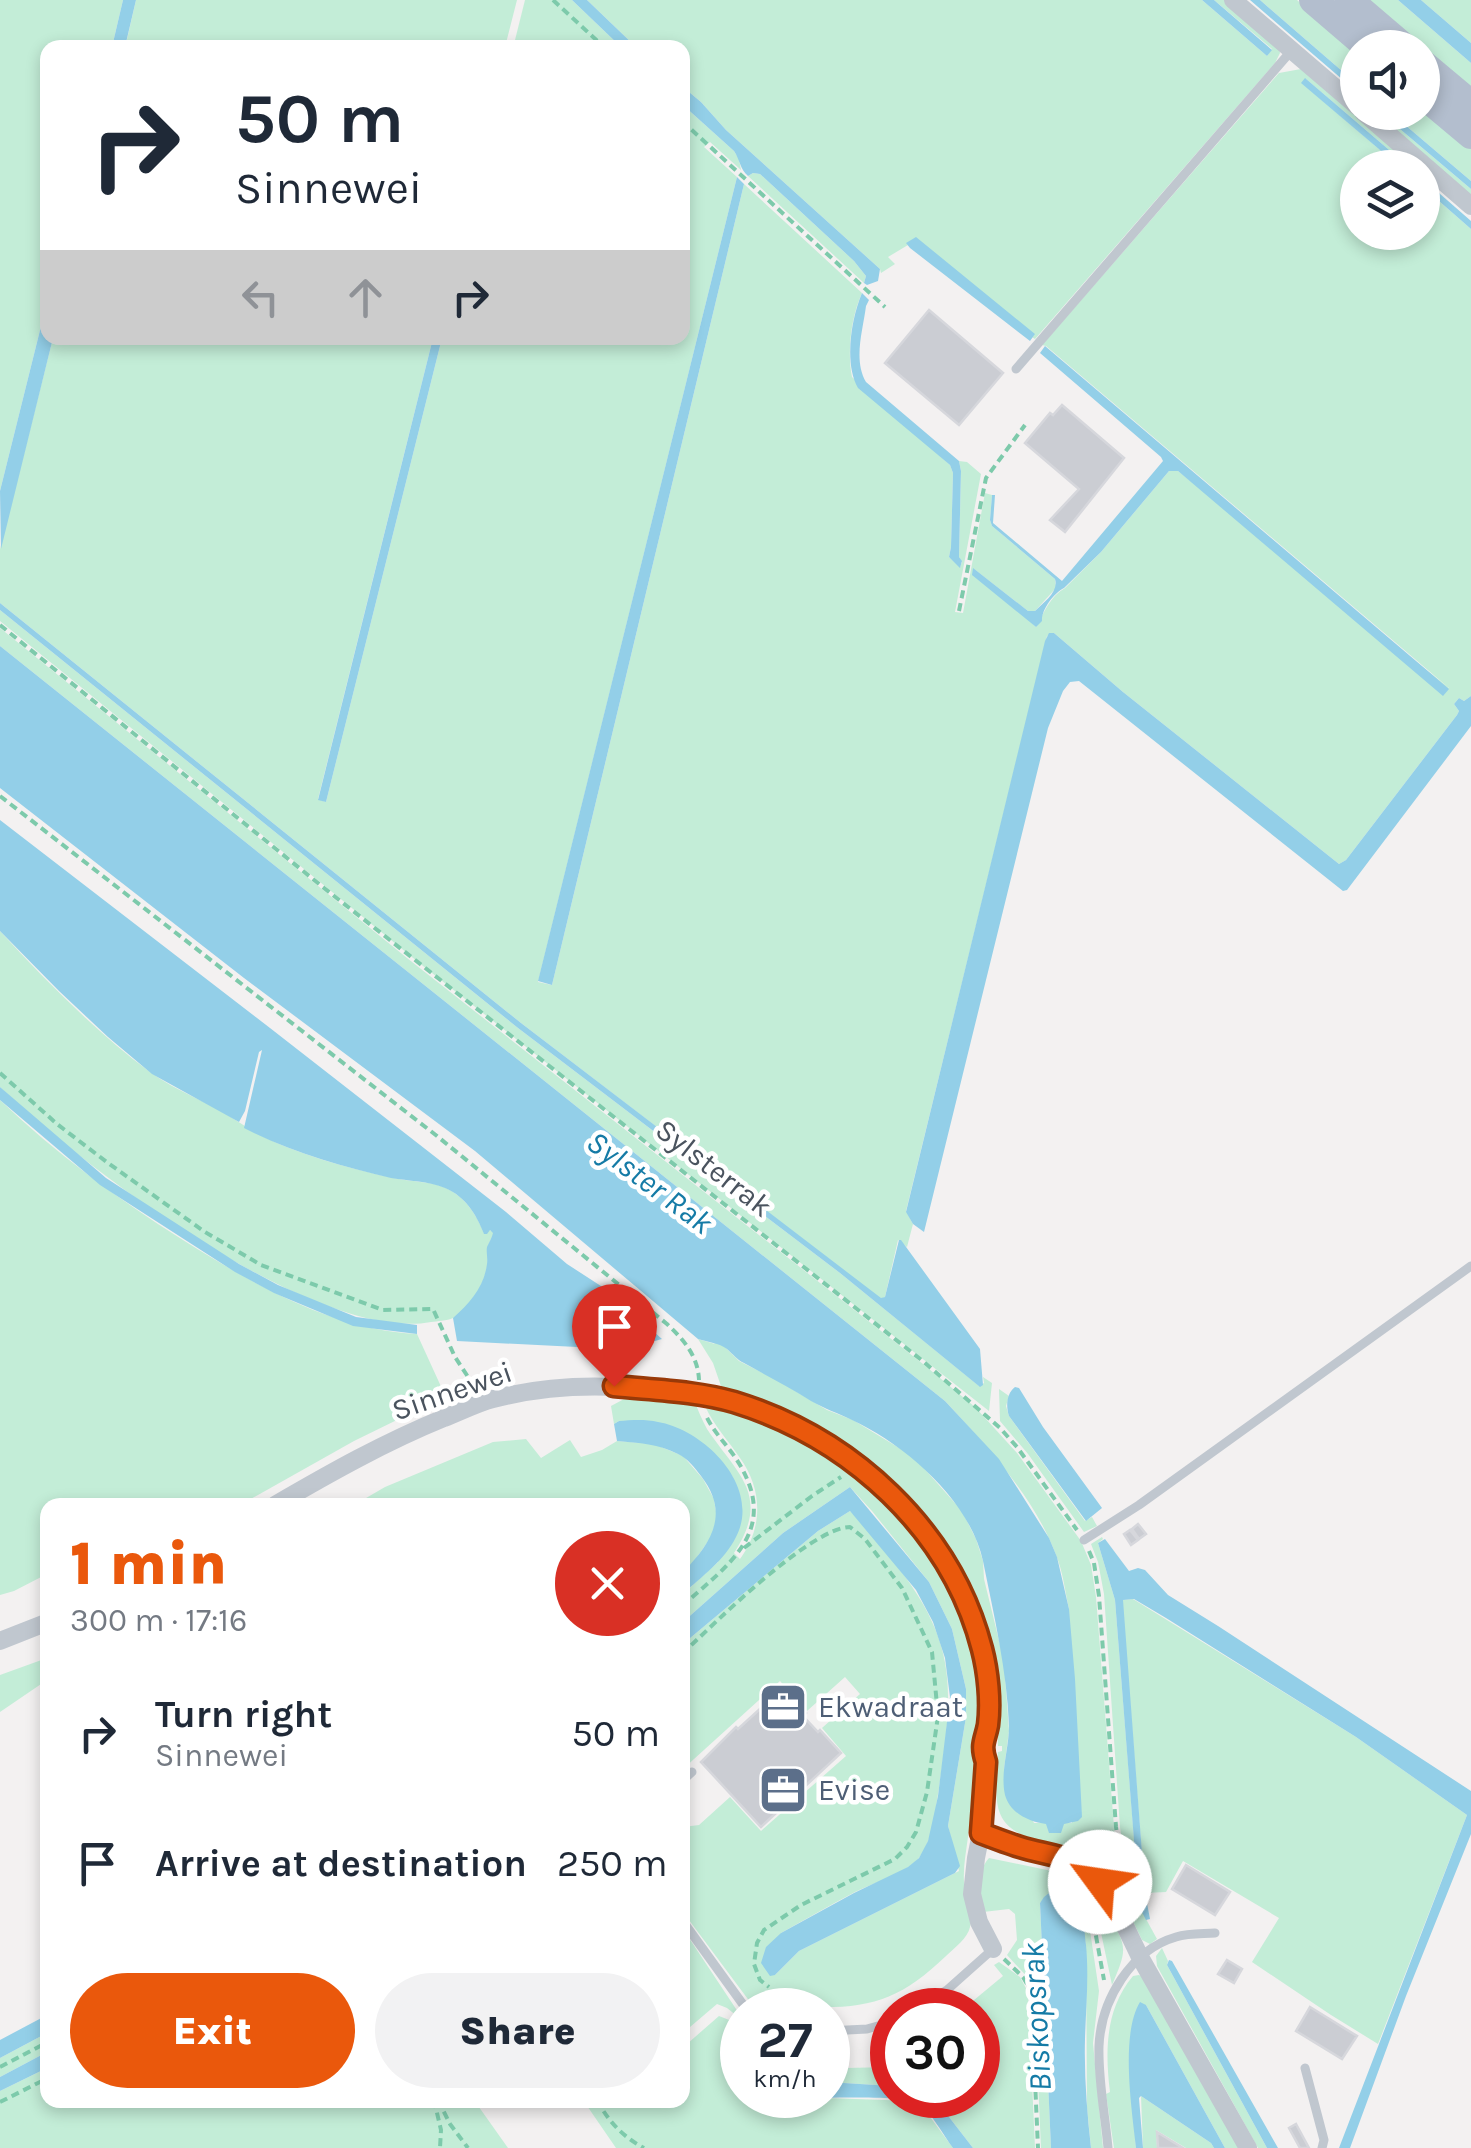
<!DOCTYPE html>
<meta charset="utf-8">
<style>
:root{--surface:#fff;--page:#f2f2f3;--text:#1f2937;--muted:#747a83;--accent:#ea580c}
body{margin:0;font-family:Karla,sans-serif;background:var(--page);color:var(--text);height:100vh;display:flex;flex-direction:column;font-size:38px;white-space:nowrap}
*{box-sizing:border-box;margin:0}
p{font-size:32px;color:var(--muted)}
.icon{flex:none;width:55px;height:55px;fill:none;stroke:currentColor;stroke-width:2;stroke-linecap:round;stroke-linejoin:round}
.map{position:relative;flex:1;overflow:hidden}
.sheet{position:absolute;left:40px;top:1498px;width:650px;height:610px;display:flex;flex-direction:column;background:var(--surface);border-radius:20px;box-shadow:0 5px 15px #0003}
.sheet>*{flex:none}
.hud{position:absolute;left:40px;top:40px;width:650px;height:305px;border-radius:20px;box-shadow:0 5px 15px #0003;background:#fff;color:var(--text);overflow:hidden}
.controls{position:absolute;left:1340px;top:30px;display:grid;gap:20px}
.controls a{display:grid;place-items:center;width:100px;height:100px;border-radius:50%;background:var(--surface);box-shadow:0 5px 15px #0003;font-size:50px}
.speed{position:absolute;left:720px;top:1988px;display:flex;gap:20px;font-size:50px;font-weight:700;text-align:center}
.speed>*{display:grid;place-content:center;width:130px;height:130px;border-radius:50%;background:var(--surface);box-shadow:0 5px 15px #0003;line-height:1}
.speed small{font-size:25px;font-weight:400}
.speed .limit{border:15px solid #d22;background:#fff;color:#111}
.pin{position:absolute;display:grid;place-items:center;width:85px;height:85px;color:#fff;margin:-102px -42px;border-radius:50% 50% 50% 0;rotate:-45deg;box-shadow:0 0 10px #0007}
.pin .icon{rotate:45deg}
.me{position:absolute;width:110px;margin:-55px;rotate:301deg;stroke-linejoin:round;filter:drop-shadow(0 0 8px #0008)}
.turn{display:flex;align-items:center;gap:35px;height:210px;padding:0 30px;font-size:45px}
.turn .icon{width:130px;height:130px;stroke-width:2.5}
.turn b{display:block;font-size:70px;line-height:85px}
.lanes{display:flex;align-items:center;height:95px;padding:0 30px;background:#0003;justify-content:center;gap:50px;direction:ltr}
.lanes .off{opacity:.35}
.round{display:grid;place-items:center;flex:none;width:105px;height:105px;border-radius:52px;background:var(--page)}
.summary{display:flex;align-items:center;justify-content:space-between;height:170px;padding:0 30px}
h1{font-size:60px;font-weight:800;line-height:75px;color:var(--accent)}
.cta{display:flex;gap:20px;margin-top:auto;padding:20px 30px}
.cta a{flex:1;height:115px;border-radius:60px;background:var(--accent);color:#fff;font-size:40px;font-weight:800;line-height:115px;text-align:center}
.cta a+a{background:var(--page);color:var(--text)}
ul{padding:0;list-style:none}
li{display:flex;align-items:center;gap:30px;height:130px;padding:0 30px}
li div{flex:1}
li b{display:block;font-size:38px}
li em{font-style:normal}
.map>svg:first-child{display:block}
.green{fill:#c3edd7}
.water{fill:#93cfe8}
.building{fill:#cbcdd3;stroke:#d6d7dc;stroke-width:2.5}
.lines{fill:none;stroke-linecap:round;stroke-linejoin:round}
.path{stroke:#7dcaab;stroke-width:4;stroke-dasharray:8 5;stroke-linecap:butt}
.lane{stroke:#c0c7cf;stroke-width:9}
.street{stroke:#c0c7cf;stroke-width:18}
.primary{stroke:#b3bece;stroke-width:28}
.route-casing{stroke:#983908;stroke-width:25}
.route{stroke:#ea580c;stroke-width:18}
.labels{text-anchor:middle;stroke-width:9;stroke-linejoin:round;paint-order:stroke}
.street-label{font-size:30px;fill:#4a535e;stroke:#fff}
.service-label{font-size:30px;fill:#4e5e75;stroke:#fff;text-anchor:start}
.water-label{font-size:32px;font-style:italic;fill:#157ba6;stroke:#fff}
</style>
<div class="map">
<svg width="1471" height="2148" viewBox="0 0 1471 2148">
<rect width="100%" height="100%" fill="#f3f1f1"/>
<path class="green" d="M0 0H123L112 47 48 48 47 302 0 491Z
M136 0H517L505 47 125 48Z
M525 0H572L621 47 513 48Z
M587 0H1202L1267 56 1272 49 1214 0H1225L1279 48 1280 53 1275 63 1035 339 1032 337 1034 335 916 238 907 243 908 245 888 257 895 264 881 273 880 269 726 130 701 102 683 87 682 48 636 47Z
M1260 0H1297L1357 52V84Z
M1364 0H1398L1471 63V91Z
M1421 0H1471V43Z
M1301 69 1421 167H1409L1306 79 1302 83 1400 167 1358 168V232H1422L1423 187 1471 229V696L1464 701 1459 698 1454 704 1459 711 1457 715 1346 860 1339 864 1123 692 1054 633 1047 636 906 1211 913 1224 907 1247 898 1240 885 1297 881 1299 521 1023 0 603V549L53 338H433L318 799 326 802 442 338H682L683 105 734 151 739 159 741 170 710 142 704 147 737 177 538 982 552 985 744 184 862 293C851 317 847 352 852 377L950 465 953 473 951 547 949 557 960 567 962 562 959 557 961 471 959 461 967 462 981 474 955 612 963 613 985 493 992 495 990 520 992 526 1055 579 1056 588 1035 611H1028L974 569 1036 627C1044 613 1050 596 1065 588L1101 552 1169 471H1178L1449 688 1046 346 1042 345 1279 73Z
M1423 107 1471 149V181L1391 113 1422 112Z
M1370 113H1381L1471 189V200Z
M753 173 760 174 854 261 866 276 864 283 748 176Z
M0 610 518 1028 840 1273 979 1386 984 1383 983 1377 992 1383 989 1411 418 962 0 621Z
M0 628 407 958 923 1364 975 1407 1017 1453 1081 1541 1091 1565 1096 1597 1119 1891 1117 1892C1109 1879 1102 1862 1089 1855 1078 1849 1063 1847 1051 1844 989 1830 995 1808 998 1752L1002 1751V1746H998C998 1715 999 1684 993 1654 989 1628 977 1606 966 1583 914 1478 831 1423 722 1389L713 1363 698 1339 715 1344 606 1228 739 1361 777 1380 827 1410 853 1420 914 1457 962 1511 976 1539 983 1561 984 1579 1004 1661 1009 1731 1004 1769 1034 1823H1072L1069 1609C1065 1591 1063 1572 1056 1555 1035 1498 986 1445 945 1401L0 646Z
M0 931C46 981 96 1032 150 1072 177 1092 210 1102 237 1121 252 1131 266 1139 284 1146 319 1160 356 1170 394 1178 410 1182 431 1181 446 1188 466 1198 476 1214 484 1233L490 1230 494 1233C492 1238 489 1242 488 1246 486 1251 488 1256 488 1261 486 1281 472 1309 453 1318 447 1321 437 1321 431 1322 316 1344 81 1166 0 1087Z
M0 1100C55 1153 118 1199 183 1240 255 1285 331 1329 417 1334L449 1404 401 1418 354 1441 240 1505H48L47 1574 14 1591 0 1595Z
M999 1389 1009 1396 1006 1406 1009 1416 1085 1521 1092 1517 1097 1526 1084 1532 1028 1454 1000 1421Z
M626 1398 694 1400C698 1410 702 1420 707 1429 737 1474 772 1495 734 1553L740 1559C763 1528 763 1490 740 1458 728 1440 714 1426 705 1406 807 1431 897 1491 946 1586 957 1608 968 1631 974 1656 986 1715 976 1778 968 1837 966 1852 963 1868 964 1882 965 1896 973 1913 970 1927 968 1938 954 1948 946 1956 901 1999 871 2009 810 2007L809 2010H756L683 1912V1827L699 1825 730 1797 761 1831 846 1756 822 1728 860 1694 845 1677 807 1711 780 1681 683 1769V1644L818 1531 850 1511C865 1524 877 1542 890 1557 958 1641 954 1686 939 1788 935 1811 933 1843 917 1860 901 1876 875 1882 855 1892 830 1905 806 1919 781 1933L775 1975 799 1951 959 1871 948 1826 966 1717V1689L952 1629 929 1582 872 1511 850 1487 783 1533 683 1622V1594L718 1562 733 1477 619 1421 614 1424 611 1406Z
M526 1439 541 1458 570 1440 581 1457 602 1450 617 1441 654 1444 683 1456 703 1479 714 1499 717 1518 711 1537 695 1560 683 1572 682 1505H354L385 1487 493 1442Z
M1102 1537 1103 1539 1098 1543 1115 1600 1139 1901 1146 1919 1157 1939 1150 1944 1142 1940 1127 1909 1128 1883 1120 1827 1104 1594 1098 1562 1091 1544Z
M1133 1599 1356 1737 1467 1815 1378 2044 1331 2015 1252 1962 1279 1918 1183 1861 1166 1892 1145 1893 1122 1600Z
M47 1658V1680L0 1712V1675Z
M989 1858 1066 1874 1085 1888 1098 1907 1089 1924 1099 1991 1093 2043 1103 2148H1091L1087 2107 1086 1948 1081 1906 1049 1893 1040 1903 1051 2148H1041L1034 1991 1031 1981 1007 1955 1017 1940 1015 1914 1009 1909 983 1912C979 1895 976 1872 989 1858Z
M1107 1912C1127 1947 1128 1948 1112 1985L1099 1923 1101 1917Z
M683 1929 740 2015 737 2016 727 2008 717 2004 683 2033Z
M1162 1948 1168 1961 1167 1965 1267 2148H1258L1157 1966 1156 1956Z
M999 1962 1020 1977 1028 1992 1035 2148H973L932 2095H978V2010H962L1003 1976 994 1965Z
M1139 1975 1143 1977 1239 2148H1225L1146 2005 1132 2027 1129 2058 1136 2148H1114L1106 2094 1110 2092C1105 2052 1105 2009 1133 1976Z
M719 2016 742 2025V2062L739 2063 740 2066H742V2095L913 2101 922 2106 953 2148H616L583 2100H682L683 2039 687 2044Z
M47 2033V2052L0 2077V2058Z
M828 2066H844L845 2068 892 2067V2086L828 2082Z
M47 2068 48 2100H474L508 2148H0V2091Z
M1141 2096 1211 2143 1214 2148H1186L1156 2130 1157 2148H1143Z"/>
<path class="water" d="M123 0H136L125 47H112Z
M572 0H587L636 47H621Z
M1202 0H1214L1272 50 1267 56Z
M1250 0H1260L1357 84V92Z
M1398 0H1421L1471 43V63Z
M1305 78 1409 167H1400L1301 83Z
M683 87 701 102 726 130 880 269 878 281 867 285 864 283 866 276 854 261 760 174 753 173 748 176C740 169 740 160 734 151L683 105Z
M1381 113H1391L1471 181V189Z
M737 177 744 184 552 985 538 981Z
M1423 179 1471 221V229L1423 187Z
M916 237 1035 334 1030 341 910 248 906 243Z
M862 293 869 300 866 306C863 330 853 360 866 382L959 461 961 471 959 557 962 561 960 568 949 557 951 547 953 473 950 465 858 388C844 364 851 319 862 293Z
M47 302 48 338H53L1 549 0 491Z
M433 338H442L326 802 318 800Z
M1045 346 1449 689 1443 696 1178 471H1169L1101 552 1064 588C1054 593 1041 610 1042 621L1036 627 972 575 973 568 1028 611H1035C1044 602 1059 592 1055 579L992 526 990 520 992 495H995L993 523 1062 581 1163 461 1161 457 1040 353Z
M0 603 521 1023 881 1298 885 1297 899 1240H901L980 1349 983 1385 980 1387 840 1273 518 1028 0 610Z
M1049 633H1054L1123 692 1339 864 1346 860 1457 715 1459 711 1454 704 1459 698 1464 701 1471 696V726L1347 890 1343 891 1079 681 1070 682 1063 691 1048 728 924 1232 913 1224 906 1212 1045 641Z
M0 646 945 1401 999 1459 1049 1538 1057 1557 1069 1609 1075 1679 1082 1817 1078 1821 1064 1824 1061 1833H1049L1046 1824C1029 1822 1010 1813 1005 1795 1000 1772 1009 1749 1009 1726 1007 1670 994 1616 983 1561 970 1501 906 1445 852 1420 838 1413 825 1409 811 1401 789 1387 767 1376 744 1363 737 1360 733 1354 727 1349 719 1343 708 1342 698 1339L475 1151 244 978 0 788Z
M0 820 270 1028 506 1212 567 1264 604 1288 662 1339 637 1346 577 1347 457 1341 453 1318C470 1303 484 1287 487 1264 488 1258 486 1253 487 1247 489 1242 492 1238 493 1233L490 1230 487 1234H484C476 1214 466 1197 445 1188 429 1181 408 1181 391 1178 341 1166 290 1152 244 1128L262 1050 259 1052 245 1111 239 1122 152 1074 108 1037 59 991 0 931Z
M0 1087 106 1178 239 1264 278 1285 356 1317 417 1325V1334L353 1326 274 1293 235 1272 100 1185 0 1100Z
M1015 1387 1019 1388 1043 1427 1102 1508 1086 1521 1009 1416C1006 1407 1006 1394 1015 1387Z
M619 1421C631 1420 646 1419 658 1422 705 1430 762 1487 736 1537 725 1560 701 1577 683 1594V1572C712 1543 730 1513 701 1476 695 1468 687 1458 678 1454 659 1444 639 1443 617 1441L614 1424Z
M850 1487 929 1582 952 1629 966 1689V1717L948 1826 960 1866 955 1873 799 1951 775 1975 770 1976 761 1963 766 1947 781 1933 854 1893 908 1867 919 1858 928 1841 938 1796 950 1697 945 1658 933 1622 916 1590 850 1511 818 1531 683 1644V1622L783 1533Z
M1105 1539 1129 1571 1138 1568 1145 1570 1168 1595 1218 1626 1471 1791V1834L1406 1996 1350 2148H1339L1467 1815 1356 1737 1166 1618 1134 1599 1123 1600 1145 1893 1150 1919 1146 1920 1141 1910 1138 1891 1115 1600 1098 1543Z
M1058 1883 1063 1884C1069 1891 1078 1896 1081 1906 1085 1918 1084 1933 1086 1945 1089 1976 1086 2007 1085 2039 1084 2075 1087 2112 1091 2148H1051L1040 1903 1044 1897 1049 1893V1887Z
M1169 1960 1172 1961 1278 2148H1267L1167 1965Z
M1140 2002 1146 2005 1225 2148H1214L1211 2143 1141 2096 1139 2098 1143 2148H1136C1132 2110 1120 2035 1140 2002Z
M47 2015V2033L0 2058V2040Z
M47 2052V2068L0 2091V2077Z
M828 2082 892 2086V2095H932L973 2148H953C944 2136 930 2111 919 2103 905 2094 791 2099 767 2099L756 2095H828Z"/>
<path class="building" d="M929 310 1003 373 959 425 885 363Z
M1062 405 1124 458 1065 532 1050 520 1079 489 1025 443 1050 413 1053 415Z
M1138 1524 1146 1534 1139 1539 1132 1529Z
M1130 1530 1138 1540 1131 1545 1124 1534Z
M783 1688 806 1713 803 1716 818 1732 820 1730 841 1753 761 1827 701 1762 736 1727 738 1729Z
M1186 1865 1230 1892 1215 1915 1172 1889Z
M1227 1960 1242 1969 1234 1983 1218 1974Z
M1310 2007 1357 2036 1342 2059 1296 2031Z
M884 2044H892V2061H885Z
M1296 2124 1309 2148H1300L1289 2128Z
M1157 2132 1183 2148H1158Z"/>
<g class="lines">
<path class="path" d="M553 0 605 48
M682 121 885 307
M959 611 986 478 1025 425
M0 625 324 888 924 1362 1000 1428 1017 1447 1077 1530
M0 796 437 1136 667 1324C684 1340 698 1356 699 1380
M0 1073 57 1124 108 1163 205 1232 261 1265 383 1310 433 1309 455 1357 474 1386
M744 1548 812 1496 841 1477
M1089 1551 1094 1563 1099 1596 1116 1827 1124 1884
M682 1606C728 1565 779 1532 740 1465 729 1446 713 1433 705 1413
M682 1654C715 1623 810 1528 850 1527L865 1539 902 1588 932 1652 938 1716 927 1792 916 1832 907 1847 895 1859 801 1905 764 1930 757 1943 754 1964 760 1980 769 1987
M1101 1912 1094 1921V1925L1104 1980
M1004 1959 1023 1977 1031 1991 1038 2148
M0 2067 48 2042
M434 2100 441 2130 440 2148
M438 2100 450 2124 468 2148
M597 2100C608 2121 623 2137 644 2148
M0 2102 48 2078"/>
<path class="lane" d="M1016 369 1292 50
M1084 1540 1139 1505 1471 1266
M682 1781 692 1772
M682 1920 747 2010
M919 2010 947 1990 993 1949
M828 2031 867 2029 892 2022
M1305 2068 1324 2140 1322 2148
M1108 2148C1105 2114 1098 2080 1099 2046 1101 2000 1131 1950 1176 1937 1189 1933 1202 1934 1215 1933"/>
<path class="street" d="M1233 0 1358 107
M1363 112 1471 206
M275 1505C330 1473 385 1442 444 1418 460 1412 477 1403 493 1399 543 1386 594 1384 644 1389 662 1391 680 1391 697 1394 777 1406 860 1456 911 1517 924 1532 937 1548 947 1566 969 1606 987 1648 988 1695 988 1704 989 1716 988 1725 985 1741 980 1744 986 1761L981 1833 976 1858 972 1894 979 1922 993 1949
M0 1641 48 1622
M981 1833 1018 1847 1077 1862 1094 1874 1114 1903 1140 1957 1248 2148"/>
<path class="primary" d="M1313 0 1369 48
M1349 0 1405 48
M1422 63 1471 104
M1422 94 1471 135"/>
</g>
<g class="lines">
<g class="route-casing">
<path id="route" d="M614 1386C654 1390 696 1391 734 1402 851 1438 951 1529 982 1649 988 1672 991 1702 988 1725 985 1741 980 1744 986 1762L981 1833C994 1838 1007 1843 1020 1847 1048 1856 1082 1856 1100 1882"/>
</g>
<use href="#route" class="route"/>
</g>
<defs>
<g id="office-square" transform="scale(2.5)"><rect x="-9" y="-9" width="18" height="18" rx="4" fill="#5c6f8a" stroke="#fff"/><path d="M-6-3h4V-5.5h4V-3h4V5H-6ZM-1-4.5V-3h2v-1.5ZM-6 0V1H6V0Z" fill="#fff"/></g>
</defs>
<g fill-rule="evenodd">
<use href="#office-square" x="783" y="1707"/>
<use href="#office-square" x="783" y="1790"/>
</g>
<g class="labels">
<g class="street-label">
<text transform="translate(714 1168) rotate(38)" y="10">Sylsterrak</text>
<text transform="translate(452 1391) rotate(-19)" y="10">Sinnewei</text>
</g>
<g class="service-label">
<text x="818" y="1717">Ekwadraat</text>
<text x="818" y="1800">Evise</text>
</g>
<g class="water-label">
<text transform="translate(650 1182) rotate(37)" y="11">Sylster Rak</text>
<text transform="translate(1036 2017) rotate(-93)" y="11">Biskopsrak</text>
</g>
</g>
</svg>
<div class="controls">
<a><svg class="icon" aria-label="sound" viewBox="0 0 24 24"><path d="M4 9h4l5-4v14l-5-4H4zM17 9q2 3 0 6"/></svg></a>
<a><svg class="icon" aria-label="layers" viewBox="0 0 24 24"><path d="M12 4l9 5-9 5-9-5zM3 14l9 5 9-5"/></svg></a>
</div>
<div class="speed"><div>27<small>km/h</small></div><div class="limit">30</div></div>
<div class="pin" style="left:614px;top:1386px;background:#d93025"><svg class="icon" aria-label="arrive" viewBox="0 0 24 24"><path d="M6 21V4h12l-3 4 3 4H6"/></svg></div>
<svg class="me" style="left:1100px;top:1882px" viewBox="-20 -20 40 40"><circle r="19" fill="#fff"/><path d="M0-13L10 11 0 6-10 11z" fill="#ea580c"/></svg>
<div class="hud">
<div class="turn"><svg class="icon" aria-label="right" viewBox="0 0 24 24"><path d="M7 20v-9h11M14 6l5 5-5 5"/></svg><div><b>50 m</b>Sinnewei</div></div>
<div class="lanes"><svg class="icon off" aria-label="left" viewBox="0 0 24 24"><path d="M17 20v-9H6M10 6l-5 5 5 5"/></svg><svg class="icon off" aria-label="ahead" viewBox="0 0 24 24"><path d="M12 20V5M6 11l6-6 6 6"/></svg><svg class="icon" aria-label="right" viewBox="0 0 24 24"><path d="M7 20v-9h11M14 6l5 5-5 5"/></svg></div>
</div>
<section class="sheet">
<div class="summary"><div><h1>1 min</h1><p>300 m · 17:16</p></div><a class="round" style="background:#d93025;color:#fff"><svg class="icon" aria-label="close" viewBox="0 0 24 24"><path d="M6 6l12 12M18 6L6 18"/></svg></a></div>
<ul>
<li><svg class="icon" aria-label="right" viewBox="0 0 24 24"><path d="M7 20v-9h11M14 6l5 5-5 5"/></svg><div><b>Turn right</b><p>Sinnewei</p></div><em>50 m</em></li>
<li><svg class="icon" aria-label="arrive" viewBox="0 0 24 24"><path d="M6 21V4h12l-3 4 3 4H6"/></svg><div><b>Arrive at destination</b></div><em>250 m</em></li>
</ul>
<div class="cta"><a>Exit</a><a>Share</a></div>
</section>
</div>
